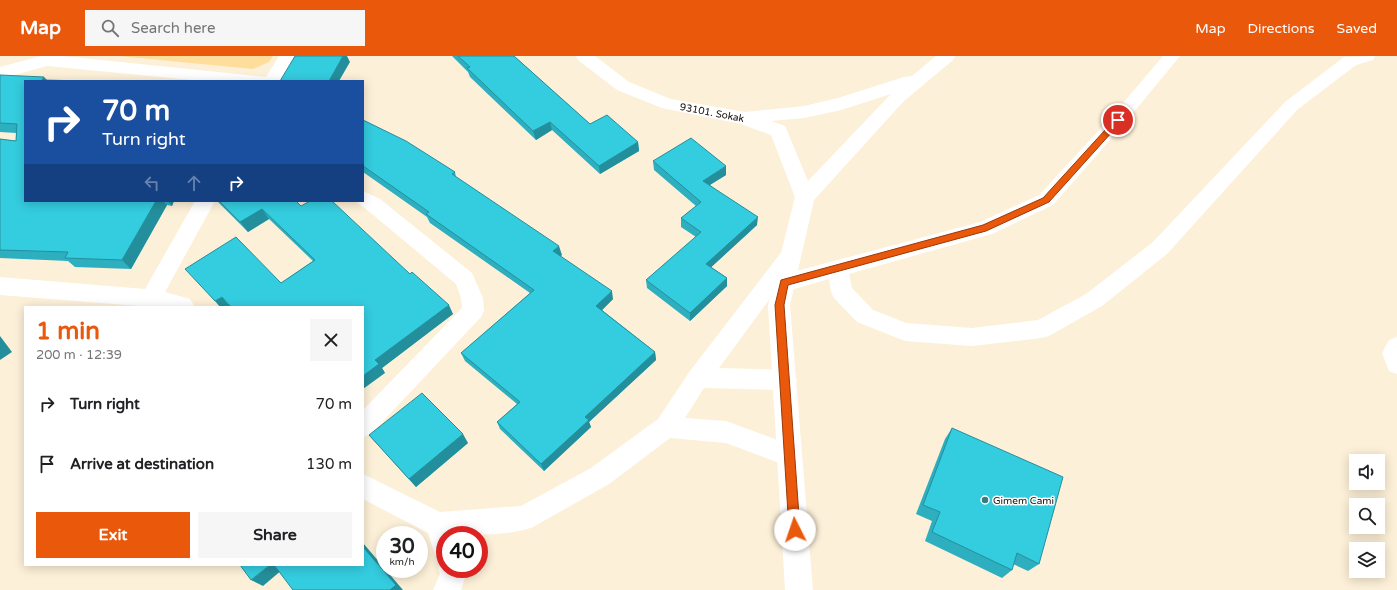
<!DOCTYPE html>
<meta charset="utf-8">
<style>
:root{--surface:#fff;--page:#f6f6f6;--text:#202124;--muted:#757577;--accent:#ea580c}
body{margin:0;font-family:"Varela Round",sans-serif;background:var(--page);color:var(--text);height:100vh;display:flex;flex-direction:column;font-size:15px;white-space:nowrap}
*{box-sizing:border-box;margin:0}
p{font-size:13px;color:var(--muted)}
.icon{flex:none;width:22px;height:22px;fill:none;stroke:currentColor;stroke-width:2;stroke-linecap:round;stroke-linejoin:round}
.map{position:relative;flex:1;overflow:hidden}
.side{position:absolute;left:24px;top:250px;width:340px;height:260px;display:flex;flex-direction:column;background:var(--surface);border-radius:0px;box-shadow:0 2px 10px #0003}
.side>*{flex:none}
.banner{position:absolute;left:24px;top:24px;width:340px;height:122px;border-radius:0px;box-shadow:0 2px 10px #0003;background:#1a4fa0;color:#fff;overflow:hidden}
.tools{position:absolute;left:1349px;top:398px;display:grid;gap:8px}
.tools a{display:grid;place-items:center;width:36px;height:36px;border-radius:0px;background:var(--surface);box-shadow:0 2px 10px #0003;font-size:20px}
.speed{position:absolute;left:376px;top:470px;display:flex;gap:8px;font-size:20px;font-weight:700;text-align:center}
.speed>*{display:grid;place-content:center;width:52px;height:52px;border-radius:50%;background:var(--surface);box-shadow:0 2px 10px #0003;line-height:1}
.speed small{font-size:10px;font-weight:400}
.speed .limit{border:6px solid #d22;background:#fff;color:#111}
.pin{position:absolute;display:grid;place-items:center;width:34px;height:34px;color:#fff;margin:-17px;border:2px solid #fff;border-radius:50%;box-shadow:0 1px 4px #0007}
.me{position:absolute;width:44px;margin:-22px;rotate:356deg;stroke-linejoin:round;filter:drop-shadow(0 0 3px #0008)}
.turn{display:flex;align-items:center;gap:14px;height:84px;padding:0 12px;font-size:18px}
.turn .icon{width:52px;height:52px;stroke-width:2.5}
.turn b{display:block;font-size:28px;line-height:34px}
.lanes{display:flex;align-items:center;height:38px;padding:0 12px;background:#0003;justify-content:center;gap:20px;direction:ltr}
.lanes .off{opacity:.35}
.round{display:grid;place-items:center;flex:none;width:42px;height:42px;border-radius:0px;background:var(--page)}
.headline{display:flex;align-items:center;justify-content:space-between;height:68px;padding:0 12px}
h1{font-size:24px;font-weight:700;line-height:30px;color:var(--accent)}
.primary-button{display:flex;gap:8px;margin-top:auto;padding:8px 12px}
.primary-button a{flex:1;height:46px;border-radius:0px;background:var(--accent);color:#fff;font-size:16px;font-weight:700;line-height:46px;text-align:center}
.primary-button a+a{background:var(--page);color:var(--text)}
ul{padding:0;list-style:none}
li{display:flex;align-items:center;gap:12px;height:60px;padding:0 12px}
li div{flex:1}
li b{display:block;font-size:15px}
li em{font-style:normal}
header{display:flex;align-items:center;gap:24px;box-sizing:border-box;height:56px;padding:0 20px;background:var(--accent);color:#fff}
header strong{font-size:19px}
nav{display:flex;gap:22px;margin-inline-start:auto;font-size:14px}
.search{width:280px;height:36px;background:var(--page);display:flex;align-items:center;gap:10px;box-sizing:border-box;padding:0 14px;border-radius:0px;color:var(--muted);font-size:15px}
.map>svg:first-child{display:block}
.green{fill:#ffdd9b}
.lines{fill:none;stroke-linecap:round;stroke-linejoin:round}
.minor{fill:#fff;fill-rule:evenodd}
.tertiary{fill:#fff;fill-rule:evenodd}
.wall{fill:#2dafc0}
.shaded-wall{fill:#248f9c}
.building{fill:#34ccdf;stroke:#248f9c}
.route{fill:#ea580c;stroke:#983908}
.poi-dot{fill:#347c86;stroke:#fff;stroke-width:1.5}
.labels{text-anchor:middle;stroke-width:3;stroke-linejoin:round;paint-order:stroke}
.street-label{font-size:10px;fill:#100b03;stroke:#fff}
.poi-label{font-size:10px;fill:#100b03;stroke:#fff;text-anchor:start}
</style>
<header>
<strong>Map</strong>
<div class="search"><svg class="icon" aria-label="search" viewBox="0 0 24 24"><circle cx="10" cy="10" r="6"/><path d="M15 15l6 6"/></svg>Search here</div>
<nav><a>Map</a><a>Directions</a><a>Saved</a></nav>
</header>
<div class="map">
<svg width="1397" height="534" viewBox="0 0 1397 534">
<rect width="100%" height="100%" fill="#fdf0d8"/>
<path class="green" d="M119 0H273L269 6 253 13Z"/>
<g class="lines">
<path class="minor" d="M41 0H63L266 21 279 0H296L281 25H203L47 10 0 23V11Z
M1163 0H1180L1124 68 1053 149 992 178 849 218 852 232 873 254 906 267 972 272 1038 264 1086 238 1153 186 1285 46 1344 1 1375 0 1373 4 1356 9 1297 54 1167 198 1102 250 1049 280 1041 282 972 290 905 285 857 266 834 242 831 236 829 223 784 236 777 233 719 312 785 314 793 317 797 324 793 331 785 334 704 332 685 362 726 365 799 392 802 400 799 408 790 411 726 387 670 382 609 428 533 471C510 480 470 479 445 479V513H464L466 518 461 534H433L440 518 438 513 442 504 436 501 428 477 363 443V418L440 456 521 450 591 412 658 363 690 315 783 194 790 192 797 194 800 200 789 217 980 166 1039 139 1112 60Z
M363 135 380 143 472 217 483 242 484 255 481 261 371 378 363 381V354L462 252 461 242 456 228 366 153 355 145H363Z
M195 145H215L165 236 190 243 195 251H152L0 239V221L145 233Z
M1397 281V318L1389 315 1382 297 1389 284Z"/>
<path class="tertiary" d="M576 0H595L629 26 671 43 745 56 804 50 838 42 904 21 912 20 936 0H955L953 4 903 46 814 144 790 249 813 534H785L768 249 795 141 771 79 741 68 662 52 617 34 578 4ZM891 38 808 125 785 70 771 65 804 62 841 54Z"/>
</g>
<path class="wall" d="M452 0H514L590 68 638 86 639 95 600 118 552 74 536 84 470 21 468 16Z
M0 19 25 25V145H174L172 150 167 149 131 213 75 211 68 205 0 202V83L16 85V77L0 76Z
M363 64 455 116 456 121 562 199 560 200 613 243 602 254 655 296 656 304 589 366 591 371 544 415 500 373 497 366 517 348 465 305 461 297 530 237 430 167 427 161 363 116Z
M653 105 726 119 710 129 757 169 711 211 727 222V230L690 265 647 232 646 224 696 181 681 171V162L696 150 654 114Z
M217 145H296L301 150 453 258 382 312 385 317 230 250 220 251 281 227 313 205 269 163 248 176Z
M952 372 1039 508 1028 515 1013 508 1012 514 1002 522 925 485 932 465 916 458 945 383Z
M369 379 468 387 416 431Z"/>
<path class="shaded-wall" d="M343 0H347L350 6 339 25H329Z
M44 21 48 25 42 24Z
M550 66 552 74 536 84 533 75Z
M638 86 639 95 600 118 599 110Z
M726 110V119L703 133V125Z
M156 145H163L167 149 131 213 122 204Z
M168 145H174L172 150Z
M262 153 269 163 248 176 240 166Z
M758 161 757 169 706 216V208Z
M559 190 562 199 555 204 553 195Z
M727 222V230L690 265V257Z
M612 235 613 243 598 258 596 250Z
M222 241 230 250 229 251H220L215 245Z
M449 249 453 258 382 312 385 317 363 333V320L375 304Z
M0 280 12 296 0 304Z
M655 296 656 304 589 366 591 371 544 415 541 408 585 361Z
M463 378 468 387 416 431 409 423Z
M363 487 403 534H390L363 491Z
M270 509H275L283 513 263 530 251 524Z"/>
<path class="building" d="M295 0H343L329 25H280Z
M458 0H514L590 68 607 59 638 86 599 110 550 66 533 75 467 12 470 11Z
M0 19 44 21 42 24 85 25H25V145H156L122 204 65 202 68 196 0 194V83L16 85 17 68 0 67Z
M363 64 406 85 455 116 452 118 559 190 553 195 612 235 596 250 655 296 585 361 589 364 541 408 497 366 520 346 461 297 534 234 426 158 429 156 363 110Z
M691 82 726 110 703 125 758 161 706 208 727 222 690 257 646 224 701 176 681 162 701 146 653 105Z
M219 145H296L301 150 310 145H332L410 218 412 216 449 249 375 304 379 308 363 320V251H231L222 241 215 245 185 213 236 181 281 227 315 204 262 153 240 166Z
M422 337 463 378 409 423 369 379Z
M952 372 1063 421 1039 508 1017 497 1012 514 932 476 940 456 923 449Z
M363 491 396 529 390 534H293L274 509H363Z
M240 509H270L251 524Z"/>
<path class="route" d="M1118 61 1122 64 1121 66 1049 146 986 175 788 229 784 249 800 474 798 478 795 480 791 478 789 474 775 249 781 224 983 169 1043 142 1116 62Z"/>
<circle class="poi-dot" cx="985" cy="444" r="4"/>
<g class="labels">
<g class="street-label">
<text transform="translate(712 56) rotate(11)" y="4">93101. Sokak</text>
</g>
<g class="poi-label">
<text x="993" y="448">Gimem Cami</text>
</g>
</g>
</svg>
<div class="tools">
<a><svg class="icon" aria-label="sound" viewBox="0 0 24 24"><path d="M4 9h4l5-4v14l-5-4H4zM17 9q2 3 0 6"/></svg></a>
<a><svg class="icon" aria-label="search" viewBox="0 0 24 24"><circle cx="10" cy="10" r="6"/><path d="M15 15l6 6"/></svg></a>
<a><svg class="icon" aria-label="layers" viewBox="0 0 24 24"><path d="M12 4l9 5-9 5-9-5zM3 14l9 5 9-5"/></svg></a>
</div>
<div class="speed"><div>30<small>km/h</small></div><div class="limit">40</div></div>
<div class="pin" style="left:1118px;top:64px;background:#d93025"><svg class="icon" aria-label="arrive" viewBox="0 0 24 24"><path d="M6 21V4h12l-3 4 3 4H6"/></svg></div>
<svg class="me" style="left:795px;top:474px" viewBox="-20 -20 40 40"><circle r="19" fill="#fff"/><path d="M0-13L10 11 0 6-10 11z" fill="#ea580c"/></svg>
<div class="banner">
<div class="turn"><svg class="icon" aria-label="right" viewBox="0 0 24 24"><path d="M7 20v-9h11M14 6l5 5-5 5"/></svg><div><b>70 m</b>Turn right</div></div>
<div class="lanes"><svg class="icon off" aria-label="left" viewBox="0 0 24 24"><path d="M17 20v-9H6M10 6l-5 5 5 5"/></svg><svg class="icon off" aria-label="ahead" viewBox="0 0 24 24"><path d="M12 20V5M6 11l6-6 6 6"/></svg><svg class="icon" aria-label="right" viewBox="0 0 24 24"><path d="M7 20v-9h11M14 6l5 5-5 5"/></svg></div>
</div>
<section class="side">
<div class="headline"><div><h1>1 min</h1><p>200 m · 12:39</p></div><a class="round"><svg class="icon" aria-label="close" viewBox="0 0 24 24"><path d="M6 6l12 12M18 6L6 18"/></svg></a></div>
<ul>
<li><svg class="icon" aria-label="right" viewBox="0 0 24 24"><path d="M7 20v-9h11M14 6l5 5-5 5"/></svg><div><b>Turn right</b></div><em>70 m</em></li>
<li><svg class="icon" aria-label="arrive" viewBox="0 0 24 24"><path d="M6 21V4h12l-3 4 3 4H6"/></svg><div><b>Arrive at destination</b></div><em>130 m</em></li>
</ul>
<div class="primary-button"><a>Exit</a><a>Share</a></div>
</section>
</div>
